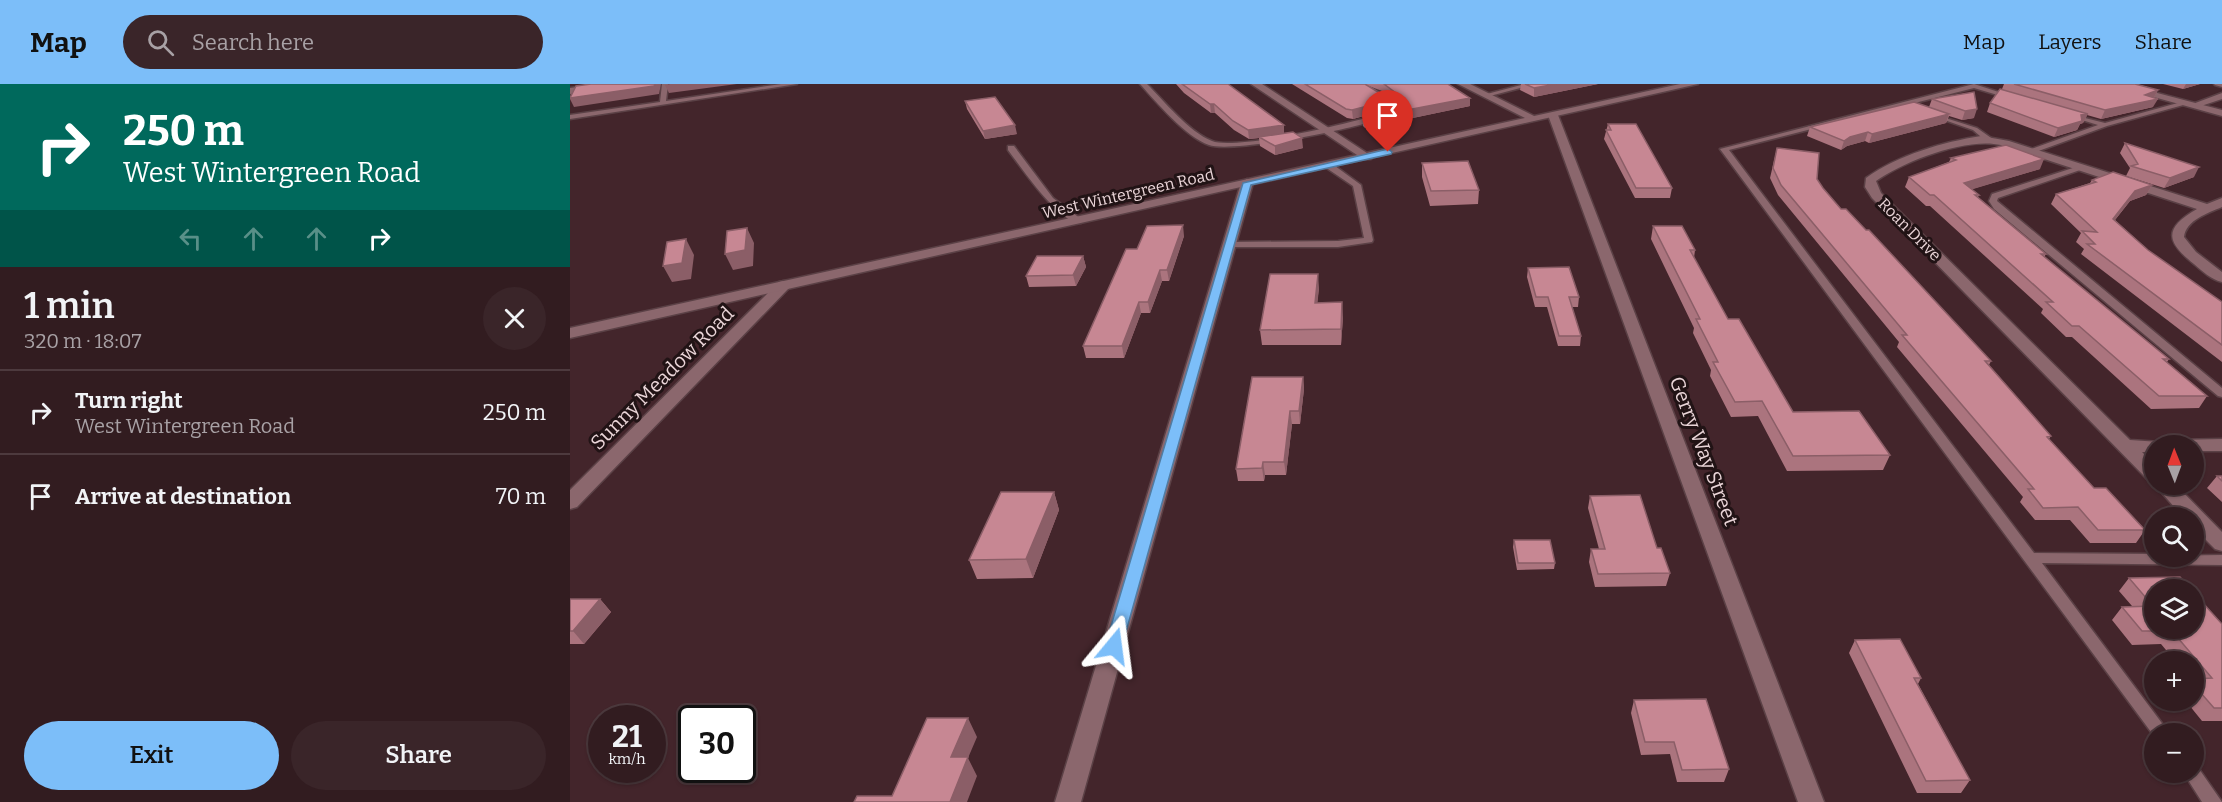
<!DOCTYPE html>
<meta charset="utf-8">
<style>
:root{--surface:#321c20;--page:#3a2529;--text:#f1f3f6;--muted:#a8a1a5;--line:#4d3a3e;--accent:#7cbef9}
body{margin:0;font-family:Bitter,serif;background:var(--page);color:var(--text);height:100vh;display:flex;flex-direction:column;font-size:22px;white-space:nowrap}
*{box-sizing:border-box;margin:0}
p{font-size:20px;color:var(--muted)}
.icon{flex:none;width:33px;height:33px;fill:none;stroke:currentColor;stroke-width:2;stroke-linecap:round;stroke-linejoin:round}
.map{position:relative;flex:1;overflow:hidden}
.panel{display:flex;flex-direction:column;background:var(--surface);width:570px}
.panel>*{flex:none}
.hud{background:#00695c;color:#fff;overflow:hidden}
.needle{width:39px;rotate:359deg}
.tools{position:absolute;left:1574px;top:351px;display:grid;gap:12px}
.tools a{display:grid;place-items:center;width:60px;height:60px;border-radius:50%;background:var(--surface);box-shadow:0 2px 4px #0004,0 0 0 2px var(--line);font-size:30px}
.speed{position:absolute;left:18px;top:621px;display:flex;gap:12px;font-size:30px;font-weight:700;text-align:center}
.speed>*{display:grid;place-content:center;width:78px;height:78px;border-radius:50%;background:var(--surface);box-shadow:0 2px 4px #0004,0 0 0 2px var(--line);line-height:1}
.speed small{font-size:15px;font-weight:400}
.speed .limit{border:3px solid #111;border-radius:9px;background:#fff;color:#111}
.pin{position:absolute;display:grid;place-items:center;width:51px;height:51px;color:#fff;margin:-62px -26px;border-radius:50% 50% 50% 0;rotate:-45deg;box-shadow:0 0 6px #0007}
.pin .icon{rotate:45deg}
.me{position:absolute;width:66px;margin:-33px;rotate:16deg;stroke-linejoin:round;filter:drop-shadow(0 0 4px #0008)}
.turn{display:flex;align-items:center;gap:21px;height:126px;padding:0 24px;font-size:27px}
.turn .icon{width:78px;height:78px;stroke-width:2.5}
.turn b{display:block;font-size:42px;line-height:51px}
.lanes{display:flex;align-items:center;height:57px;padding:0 24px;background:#0003;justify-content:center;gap:30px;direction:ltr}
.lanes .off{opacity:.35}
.round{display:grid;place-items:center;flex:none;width:63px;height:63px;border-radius:32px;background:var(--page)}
.overview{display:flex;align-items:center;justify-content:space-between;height:102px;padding:0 24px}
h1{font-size:36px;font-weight:600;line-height:45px}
.action{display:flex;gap:12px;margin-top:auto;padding:12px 24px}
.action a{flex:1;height:69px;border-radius:36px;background:var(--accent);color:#111;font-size:24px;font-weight:600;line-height:69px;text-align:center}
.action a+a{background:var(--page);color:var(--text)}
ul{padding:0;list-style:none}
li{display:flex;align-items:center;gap:18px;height:84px;padding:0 24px;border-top:2px solid var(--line)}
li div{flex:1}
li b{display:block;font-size:22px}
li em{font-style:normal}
header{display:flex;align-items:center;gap:36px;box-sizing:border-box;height:84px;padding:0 30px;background:var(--accent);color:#111}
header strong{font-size:28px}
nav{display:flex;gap:33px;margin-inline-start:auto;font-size:21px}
.search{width:420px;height:54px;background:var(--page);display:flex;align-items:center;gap:15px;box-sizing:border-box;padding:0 21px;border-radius:33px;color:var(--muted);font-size:22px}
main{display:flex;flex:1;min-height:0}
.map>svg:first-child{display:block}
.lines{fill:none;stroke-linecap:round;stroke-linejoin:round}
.service-casing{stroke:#5b4146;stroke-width:3}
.minor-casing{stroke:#5b4146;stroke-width:3}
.tertiary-casing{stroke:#5b4146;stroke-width:3}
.secondary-casing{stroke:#5b4146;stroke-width:3}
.service{fill:#8b676d;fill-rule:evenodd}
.minor{fill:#8b676d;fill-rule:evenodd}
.tertiary{fill:#8b676d;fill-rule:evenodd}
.secondary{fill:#8b676d;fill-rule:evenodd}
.wall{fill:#ab747e;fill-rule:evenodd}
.shaded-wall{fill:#8b5e67}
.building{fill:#c78793;stroke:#8b5e67;stroke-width:1.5}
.route{fill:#7cbef9;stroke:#517ca2;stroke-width:1.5}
.labels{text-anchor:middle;stroke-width:6;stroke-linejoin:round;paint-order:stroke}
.far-street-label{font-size:16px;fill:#ead5d8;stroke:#211315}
.street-label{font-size:20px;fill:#ead5d8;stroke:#211315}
</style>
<header>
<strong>Map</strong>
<div class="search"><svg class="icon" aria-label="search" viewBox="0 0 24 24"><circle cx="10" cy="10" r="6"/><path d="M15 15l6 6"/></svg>Search here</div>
<nav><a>Map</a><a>Layers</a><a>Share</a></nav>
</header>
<main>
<section class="panel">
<div class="hud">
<div class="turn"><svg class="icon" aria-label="right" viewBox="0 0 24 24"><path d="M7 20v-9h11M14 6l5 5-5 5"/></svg><div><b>250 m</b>West Wintergreen Road</div></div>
<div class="lanes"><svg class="icon off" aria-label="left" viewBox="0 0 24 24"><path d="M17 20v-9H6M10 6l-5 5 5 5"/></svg><svg class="icon off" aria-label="ahead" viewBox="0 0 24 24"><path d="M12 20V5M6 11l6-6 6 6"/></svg><svg class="icon off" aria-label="ahead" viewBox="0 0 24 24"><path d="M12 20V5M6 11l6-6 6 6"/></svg><svg class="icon" aria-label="right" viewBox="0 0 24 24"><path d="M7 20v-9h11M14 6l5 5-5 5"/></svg></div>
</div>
<div class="overview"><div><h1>1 min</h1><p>320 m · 18:07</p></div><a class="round"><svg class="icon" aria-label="close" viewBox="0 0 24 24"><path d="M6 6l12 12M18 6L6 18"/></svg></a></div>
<ul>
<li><svg class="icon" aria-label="right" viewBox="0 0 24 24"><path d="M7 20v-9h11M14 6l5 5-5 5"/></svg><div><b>Turn right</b><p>West Wintergreen Road</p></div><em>250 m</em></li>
<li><svg class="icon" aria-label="arrive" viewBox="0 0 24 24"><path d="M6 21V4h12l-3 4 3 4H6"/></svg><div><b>Arrive at destination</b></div><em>70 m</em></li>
</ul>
<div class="action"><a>Exit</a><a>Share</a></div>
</section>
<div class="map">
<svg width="1652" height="718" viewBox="0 0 1652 718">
<rect width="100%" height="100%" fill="#43252b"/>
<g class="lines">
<g class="service-casing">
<path id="service" d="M92 0H98L96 17 211 0H227L0 35V31L90 18Z
M570 0H577C594 17 619 48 642 57 667 67 797 36 826 25L786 0C801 0 823 15 833 26 811 41 663 70 639 61 616 53 586 18 570 0Z
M955 0H966L916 13 913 11Z
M1404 0 1444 13 1441 15 1404 4 1159 66 1464 469 1584 470V472L1652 471V481L1472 479 1600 650H1584V652L1150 65Z
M1644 0H1652V3L1645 1Z
M1615 17 1617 18V20L1537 42 1463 69 1456 67 1528 41 1499 32V30L1535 39Z
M1360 29 1407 44 1424 56 1417 58 1403 46 1360 31Z
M438 62H444L483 114 511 135V139C489 140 451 83 438 66Z
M755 79H761L791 101 803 156 802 158 768 163H658V159L661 158 768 157 794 154 783 102 755 83Z
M1509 82 1516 84 1428 114 1427 117 1652 304V313L1648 312 1424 125 1419 117 1422 110Z
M1623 681 1627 682 1652 718H1632L1613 688H1623Z"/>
</g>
<g class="minor-casing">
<path id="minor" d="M29 0H53L48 3 0 10V4Z
M681 0H692L803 73 801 75H793Z
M888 0H900L970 35 961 37Z
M1652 9V15L1625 24 1620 21Z
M983 28 988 31 1254 718H1228L978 31Z
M1411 52 1439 57 1637 120 1652 114V123C1638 129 1616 136 1614 153L1626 168 1652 188V198C1642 196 1632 187 1624 180 1595 157 1594 144 1627 125L1431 61C1397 53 1334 77 1306 97L1311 109 1560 356 1590 358 1593 362H1584V368H1572L1584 380V397L1577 395 1302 114 1295 103 1296 94C1328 71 1373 58 1411 52Z
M677 95 683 99 511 718H485L671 99Z
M214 197 219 198 221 201 219 204 7 423 0 425V406L209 198Z
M1652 355V367H1623V362H1595L1598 358 1604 356Z
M1584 400H1605L1652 448V467L1645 465 1623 443V434H1614Z"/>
</g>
<g class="tertiary-casing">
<path id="tertiary" d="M1537 0H1553L1652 26V32Z"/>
</g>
<g class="secondary-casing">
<path id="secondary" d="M1110 0H1128L0 254V244Z"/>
</g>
<use href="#service" class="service"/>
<use href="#minor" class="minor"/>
<use href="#tertiary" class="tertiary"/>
<use href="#secondary" class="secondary"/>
</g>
<path class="wall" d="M606 0H658L714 49 733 64 705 71 690 62 689 54 679 55 664 46 645 29H641L614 9Z
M722 0H878L900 22 795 44 793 42V33L809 28 783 35 777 34ZM799 2 812 7 830 21 821 24V16Z
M951 0H1028L964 13 950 6Z
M1434 0H1567L1588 6 1584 13 1583 23 1531 35 1517 31 1513 39 1510 40 1507 46 1484 53 1417 28 1420 19 1432 5Z
M1593 0H1630L1613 5Z
M1404 8V34L1392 36 1379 32 1376 39 1299 59 1295 57 1277 62 1271 66 1237 52 1240 43 1359 23 1362 15Z
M395 17 447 50 415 55 397 25Z
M1038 40 1102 104 1100 114H1065L1034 55Z
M1555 59 1624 93 1594 104 1556 92 1560 84 1550 69Z
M1207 64 1247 95 1253 104 1271 125 1421 277 1419 281 1481 352 1479 355 1524 404 1575 446 1566 459H1520L1500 436H1465L1450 418 1453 413 1327 263 1329 258 1208 111 1200 94Z
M1381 74 1470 85 1402 105 1409 111 1408 113 1476 170 1474 173 1599 275 1597 278 1637 312 1629 324 1581 325 1502 253H1496L1471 229 1473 225 1360 122H1356L1335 103 1339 93 1379 78Z
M852 79 909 106 908 120 860 122 852 93Z
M1522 96 1582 101 1576 111 1560 117 1545 136 1578 166 1652 218V278L1511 170 1514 165 1506 158 1511 149 1481 120 1486 110 1520 99Z
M1083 142 1125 166 1124 174 1158 235 1223 328 1320 371 1313 386 1217 387 1188 332 1161 333 1140 292 1141 286 1123 249 1124 244 1081 155Z
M614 152 599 197H592L580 229H571L554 274H516L513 262 567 165Z
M513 172 516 183 506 202 459 203 456 192Z
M958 184 1009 213 1008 223H1002L1011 252 1010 262H988L977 223H965L957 193Z
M749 204 747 219 773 233 771 261H692L690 246Z
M733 293 734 305 730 340H722L716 391H695L694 397H668L666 385Z
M1647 392H1652V418L1637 404Z
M484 408 489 426 463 494 407 495 399 476Z
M1020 412 1087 464 1100 489 1096 502 1025 503 1019 478 1021 465H1029L1018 424Z
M944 456 985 479 984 485 947 486 943 463Z
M1559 494 1652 540V637H1632L1615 616H1623V578H1606L1591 560 1562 561 1542 536 1552 523 1562 522 1549 507Z
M0 515H30L41 528 14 560H0Z
M1285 556 1351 594 1348 600 1400 696 1391 709H1347L1279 569Z
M1064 616 1159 685 1154 698H1107L1100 670 1071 671 1061 629Z"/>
<path class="shaded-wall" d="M85 0H91L89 10 4 23 0 15V14Z
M100 0H167L99 9 95 1Z
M986 0H1028L964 13V4Z
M1616 0H1630L1613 5Z
M1588 6 1583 15H1588L1583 23 1531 35 1535 26Z
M900 14V22L795 44V34Z
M821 16V24L783 35 782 26Z
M640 20H644L645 29H641Z
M1407 25 1404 34 1392 36 1395 27Z
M1379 30 1376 39 1299 59 1302 50Z
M1518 30 1513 39 1510 40 1507 46 1484 53 1488 44 1511 31Z
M445 41 447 50 415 55 413 47Z
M714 41V50L689 53V54L679 55 678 46Z
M1298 48 1295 57 1277 62 1271 66 1274 57 1280 53Z
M732 54 733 64 705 71V62Z
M1474 75 1470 85 1390 109 1394 99Z
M1629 83 1624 93 1594 104 1600 94Z
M1582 101 1576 111 1560 117 1537 146 1543 135 1565 107Z
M613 141 614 152 599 197 597 186Z
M177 144 184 159 183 182 163 186 155 170Z
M116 155 124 171 121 195 102 198 93 182Z
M513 172 516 183 506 202 503 191Z
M590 186 592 197 580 229 578 218Z
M748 190 749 204 746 234 745 219Z
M569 218 571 229 554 274 552 262Z
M772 218 773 233 771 261V245Z
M733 293 734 305 730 340 729 327Z
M720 327 722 340 716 391 714 378Z
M693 378 695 391 694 397 692 384Z
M484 408 489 426 463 494 456 475Z
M30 515 41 528 14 560 3 547Z
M398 634 407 653 398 674 407 692 397 718H380L381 673Z"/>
<path class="building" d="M21 0H85L84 2 0 14 6 2Z
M612 0H658L714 41 678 46 663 37 644 20H640Z
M735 0H795L821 16 782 26 776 25Z
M814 0H878L900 14 795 34 793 33 834 19 835 16Z
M955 0H986L964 4Z
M1444 0H1565L1588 6 1575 11 1588 15 1535 26Z
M1430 5 1518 30 1511 31 1512 37 1488 44 1420 19Z
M1404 8 1407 25 1395 27 1362 15Z
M425 13 445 41 413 47 395 17Z
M1344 18 1379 30 1302 50 1298 48 1280 53 1274 57 1240 43Z
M1038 40H1066L1102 104H1066L1036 46H1041Z
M723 48 732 54 705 62 689 53Z
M1555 59 1629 83 1600 94 1561 82 1568 80Z
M1436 61 1474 75 1394 99 1409 111H1405L1476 170H1471L1599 275H1593L1637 312H1589L1509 242H1502L1476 218H1483L1364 111H1360L1339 93 1386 76 1381 74Z
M1207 64 1249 69 1247 95 1253 104 1271 125H1276L1296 146H1299L1421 277H1415L1481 352 1477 353 1524 404H1536L1575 446H1528L1508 423 1473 424 1458 405H1464L1332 251H1337L1211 101 1203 84Z
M898 77 909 106 861 107 852 79Z
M1543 88 1582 101 1565 107 1543 135 1578 166 1652 218V261L1517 160H1525L1512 147 1527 148 1486 110 1526 98 1522 96Z
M613 141 597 186H590L578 218H569L552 262H513L556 165H567L577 142Z
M1083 142H1112L1125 166H1120L1158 235H1169L1223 328 1289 327 1320 371 1223 372 1192 317 1165 318 1143 278H1148L1126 235H1130Z
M177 144 175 166 155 170 157 147Z
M116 155 112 179 93 182 97 158Z
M467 172H513L503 191 456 192Z
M999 183 1009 213H999L1011 252H989L978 213H966L958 184Z
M700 190H748L745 219 772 218 771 245 690 246Z
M682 293H733L729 327H720L714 378H693L692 384 666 385Z
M1647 392H1652V397Z
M431 408H484L456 475 399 476Z
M1070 411 1087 464H1091L1100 489 1028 490 1021 465H1035L1020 412Z
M944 456H980L985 479H948Z
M1610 493 1621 506H1584V544H1623V508L1652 540V624H1644L1623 600V595L1642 594 1602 547H1572L1552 523 1583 522 1559 494Z
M0 515H30L3 547H0Z
M1330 555 1351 594H1344L1400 696 1356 697 1285 556Z
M1136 615 1159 685 1112 686 1104 658H1075L1064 616Z
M357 634H398L381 673H398L380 718H284L287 712H322Z"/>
<path class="route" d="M818 65 822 68 821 70 681 101 552 562 550 567 544 569 537 567 535 562 673 99Z"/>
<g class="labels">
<g class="far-street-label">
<text transform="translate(558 109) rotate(-13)" y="6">West Wintergreen Road</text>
<text transform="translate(1340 145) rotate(45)" y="6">Roan Drive</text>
</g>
<g class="street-label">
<text transform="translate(92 294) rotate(-45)" y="7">Sunny Meadow Road</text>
<text transform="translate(1134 367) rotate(69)" y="7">Gerry Way Street</text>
</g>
</g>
</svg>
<div class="tools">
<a><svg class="needle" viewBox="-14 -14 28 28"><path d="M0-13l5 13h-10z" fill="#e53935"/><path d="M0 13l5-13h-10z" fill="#a8a1a5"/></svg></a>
<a><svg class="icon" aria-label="search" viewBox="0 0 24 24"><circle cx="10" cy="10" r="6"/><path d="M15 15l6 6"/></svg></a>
<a><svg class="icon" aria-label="layers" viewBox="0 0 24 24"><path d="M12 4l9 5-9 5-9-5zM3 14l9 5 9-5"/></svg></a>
<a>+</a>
<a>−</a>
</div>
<div class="speed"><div>21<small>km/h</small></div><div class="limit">30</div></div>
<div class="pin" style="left:818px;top:68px;background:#d93025"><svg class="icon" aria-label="arrive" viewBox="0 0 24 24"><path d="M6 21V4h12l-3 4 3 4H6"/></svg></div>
<svg class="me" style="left:544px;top:562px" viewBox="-20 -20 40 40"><path d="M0-17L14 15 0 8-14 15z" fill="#7cbef9" stroke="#fff" stroke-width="4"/></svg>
</div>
</main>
